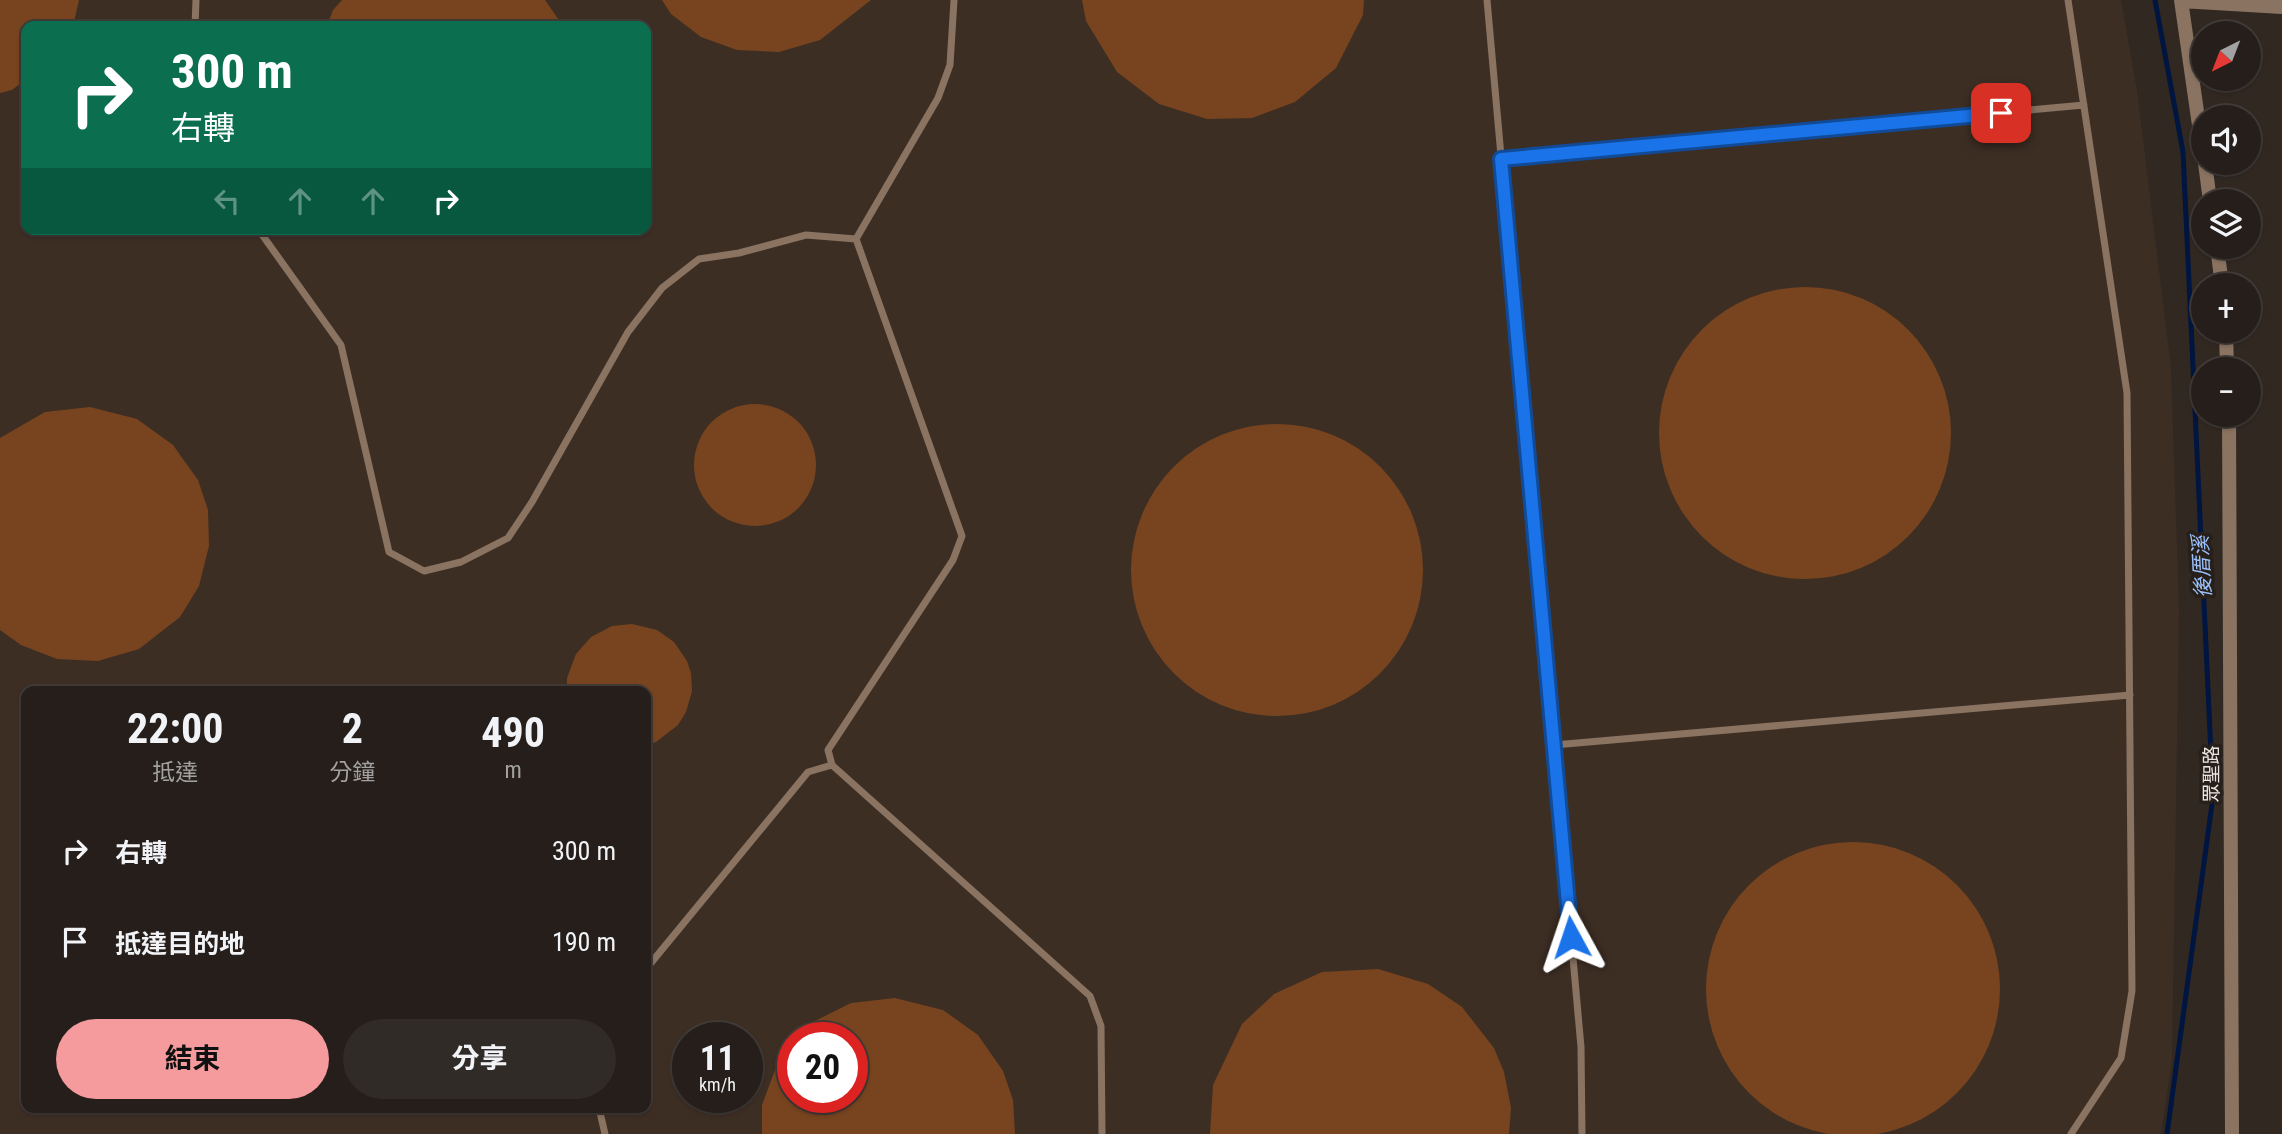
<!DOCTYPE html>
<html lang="zh-TW">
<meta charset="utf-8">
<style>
:root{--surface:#251e1a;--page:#312b27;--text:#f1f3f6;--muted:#a3a2a2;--line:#423c39;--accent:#f59b9d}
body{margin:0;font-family:"Roboto Condensed","Noto Sans TC",sans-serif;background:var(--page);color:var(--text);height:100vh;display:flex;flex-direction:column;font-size:26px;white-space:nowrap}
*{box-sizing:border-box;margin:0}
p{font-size:23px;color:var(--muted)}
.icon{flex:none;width:38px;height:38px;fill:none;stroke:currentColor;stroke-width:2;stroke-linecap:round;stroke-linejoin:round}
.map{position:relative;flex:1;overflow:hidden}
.details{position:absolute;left:21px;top:686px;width:630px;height:427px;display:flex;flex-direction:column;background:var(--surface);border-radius:14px;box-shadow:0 2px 5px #0004,0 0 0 2px var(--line)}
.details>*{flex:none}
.top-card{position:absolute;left:21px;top:21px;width:630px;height:214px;border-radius:14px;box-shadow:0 2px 5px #0004,0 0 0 2px var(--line);background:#0b6e4f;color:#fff;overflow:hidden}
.needle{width:46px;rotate:222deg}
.buttons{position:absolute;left:2191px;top:21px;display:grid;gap:14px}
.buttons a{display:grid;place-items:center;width:70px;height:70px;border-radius:50%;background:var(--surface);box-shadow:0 2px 5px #0004,0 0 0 2px var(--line);font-size:35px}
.speed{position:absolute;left:672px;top:1022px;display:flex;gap:14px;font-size:35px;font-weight:700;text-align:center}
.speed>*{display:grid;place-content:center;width:91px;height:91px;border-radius:50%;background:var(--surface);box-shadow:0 2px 5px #0004,0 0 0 2px var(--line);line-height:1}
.speed small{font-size:18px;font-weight:400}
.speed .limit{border:10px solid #d22;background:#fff;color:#111}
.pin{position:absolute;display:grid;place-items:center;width:60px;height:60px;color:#fff;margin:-30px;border-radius:14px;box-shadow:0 4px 10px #0006}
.me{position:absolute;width:77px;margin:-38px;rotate:355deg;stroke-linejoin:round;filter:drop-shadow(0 0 5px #0008)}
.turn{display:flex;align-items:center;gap:24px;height:147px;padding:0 35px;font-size:32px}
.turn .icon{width:91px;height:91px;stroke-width:2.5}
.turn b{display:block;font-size:49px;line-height:60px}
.lanes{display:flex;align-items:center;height:66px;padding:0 35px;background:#0003;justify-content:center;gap:35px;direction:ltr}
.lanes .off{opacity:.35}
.eta{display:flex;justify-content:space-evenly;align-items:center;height:119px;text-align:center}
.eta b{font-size:42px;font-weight:700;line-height:49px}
.cta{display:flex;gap:14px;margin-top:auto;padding:14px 35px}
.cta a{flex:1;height:80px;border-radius:42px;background:var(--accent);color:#111;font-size:28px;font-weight:700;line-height:80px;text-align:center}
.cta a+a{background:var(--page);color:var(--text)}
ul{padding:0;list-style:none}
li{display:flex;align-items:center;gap:21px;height:91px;padding:0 35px}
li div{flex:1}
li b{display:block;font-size:26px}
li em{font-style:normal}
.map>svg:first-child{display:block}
.built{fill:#3d2e24;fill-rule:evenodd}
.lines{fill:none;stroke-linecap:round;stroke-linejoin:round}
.stream{stroke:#00153f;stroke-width:5}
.building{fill:#77441f}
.service{stroke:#8a7361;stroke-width:7}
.minor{stroke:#8a7361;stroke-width:14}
.route-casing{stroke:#114b97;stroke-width:18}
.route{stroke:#1a73e8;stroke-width:12}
.labels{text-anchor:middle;stroke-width:7;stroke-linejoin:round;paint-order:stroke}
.street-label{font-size:19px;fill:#ece6e2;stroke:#271f19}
.water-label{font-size:21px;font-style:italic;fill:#9ac0fb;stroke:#271f19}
</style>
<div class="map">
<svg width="2282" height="1134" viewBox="0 0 2282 1134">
<rect width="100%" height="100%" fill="#312822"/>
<path class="built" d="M0 0H2121L2137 91 2171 368 2179 611 2172 1060 2161 1134H0ZM26 26H646V229H26ZM26 691H646V1108H26ZM688 1038H747V1097H688ZM793 1038H852V1097H793Z"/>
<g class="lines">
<path class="stream" d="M2155 0 2183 152 2213 797 2167 1134"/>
</g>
<path class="building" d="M0 0H79L73 26H26V79L12 90 0 93Z
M342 0H545L563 26H327L333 10Z
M662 0H871L820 40 779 52 737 50 701 37 671 14Z
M1082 0H1364L1363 15 1336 68 1295 102 1252 118 1207 119 1159 104 1117 72 1086 21Z
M1659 433a146 146 0 1 1 292 0a146 146 0 1 1-292 0Z
M694 465a61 61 0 1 1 122 0a61 61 0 1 1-122 0Z
M90 407 137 419 173 445 198 480 208 510 209 546 199 586 180 617 139 649 98 661 57 659 21 645 0 630V438L45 412Z
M1131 570a146 146 0 1 1 292 0a146 146 0 1 1-292 0Z
M632 624 657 630 674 642 687 661 691 673 692 691 686 712 678 725 656 742 646 745V691H567V678L576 654 591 637 612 626Z
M1706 989a147 147 0 1 1 294 0a147 147 0 1 1-294 0Z
M1378 969 1428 984 1462 1007 1494 1048 1504 1072 1511 1108 1509 1134H1210L1213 1085 1242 1024 1274 994 1322 972Z
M895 998 943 1010 978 1035 1003 1071 1013 1100 1015 1134H762V1105L779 1059 793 1043V1097H852V1038H798L809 1024 851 1003Z"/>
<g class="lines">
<path class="service" d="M954 0 950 65 938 98 856 239 962 536 953 560 828 750 832 765 1090 996 1101 1026 1102 1134
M1487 0 1581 1047 1582 1134
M2068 0 2127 393 2132 991 2121 1058 2071 1134
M195 26 196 0
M1501 159 2084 105
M258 229 341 345 389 552 424 571 461 562 508 538 532 502 628 332 662 288 699 259 739 253 806 235 856 239
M1554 745 2130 695
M646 969 808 772 832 765
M599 1108 605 1134"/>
<path class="minor" d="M2181 0 2203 153
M2181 1 2282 7
M2205 163 2210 201
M2217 247 2222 285
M2226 331 2227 369
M2229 415 2232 1134"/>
</g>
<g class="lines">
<g class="route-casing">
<path id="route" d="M1571 937 1501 159 2001 113"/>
</g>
<use href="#route" class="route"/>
</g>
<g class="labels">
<g class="street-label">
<text transform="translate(2211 774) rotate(-90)" y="7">眾聖路</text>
</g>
<g class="water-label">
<text transform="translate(2202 567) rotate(-93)" y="7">後厝溪</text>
</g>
</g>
</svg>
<div class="buttons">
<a><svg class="needle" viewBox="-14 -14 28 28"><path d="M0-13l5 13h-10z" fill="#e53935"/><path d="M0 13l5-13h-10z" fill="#a3a2a2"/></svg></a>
<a><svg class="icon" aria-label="sound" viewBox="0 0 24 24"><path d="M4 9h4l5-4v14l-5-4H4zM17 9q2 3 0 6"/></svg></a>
<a><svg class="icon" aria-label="layers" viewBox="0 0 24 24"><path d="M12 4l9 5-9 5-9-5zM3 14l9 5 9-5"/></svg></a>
<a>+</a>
<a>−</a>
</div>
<div class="speed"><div>11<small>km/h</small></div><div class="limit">20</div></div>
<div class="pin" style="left:2001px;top:113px;background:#d93025"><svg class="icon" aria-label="arrive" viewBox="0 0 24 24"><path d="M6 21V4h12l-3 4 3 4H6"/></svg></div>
<svg class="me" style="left:1571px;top:937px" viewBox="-20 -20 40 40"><path d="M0-17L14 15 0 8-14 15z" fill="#1a73e8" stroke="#fff" stroke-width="4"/></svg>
<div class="top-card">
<div class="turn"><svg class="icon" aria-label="right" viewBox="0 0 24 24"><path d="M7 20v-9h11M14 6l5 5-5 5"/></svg><div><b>300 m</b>右轉</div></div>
<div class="lanes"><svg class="icon off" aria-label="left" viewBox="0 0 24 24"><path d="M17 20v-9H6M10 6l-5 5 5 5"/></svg><svg class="icon off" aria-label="ahead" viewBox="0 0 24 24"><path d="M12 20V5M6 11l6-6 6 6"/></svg><svg class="icon off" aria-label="ahead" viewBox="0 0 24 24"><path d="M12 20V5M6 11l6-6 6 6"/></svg><svg class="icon" aria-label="right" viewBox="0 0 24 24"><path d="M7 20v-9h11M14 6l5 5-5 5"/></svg></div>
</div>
<section class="details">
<div class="eta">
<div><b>22:00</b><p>抵達</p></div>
<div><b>2</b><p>分鐘</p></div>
<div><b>490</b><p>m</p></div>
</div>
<ul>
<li><svg class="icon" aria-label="right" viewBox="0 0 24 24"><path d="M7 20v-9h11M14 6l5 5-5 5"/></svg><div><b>右轉</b></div><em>300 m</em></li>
<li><svg class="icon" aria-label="arrive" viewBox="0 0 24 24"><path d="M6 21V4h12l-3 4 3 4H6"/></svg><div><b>抵達目的地</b></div><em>190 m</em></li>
</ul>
<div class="cta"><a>結束</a><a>分享</a></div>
</section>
</div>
